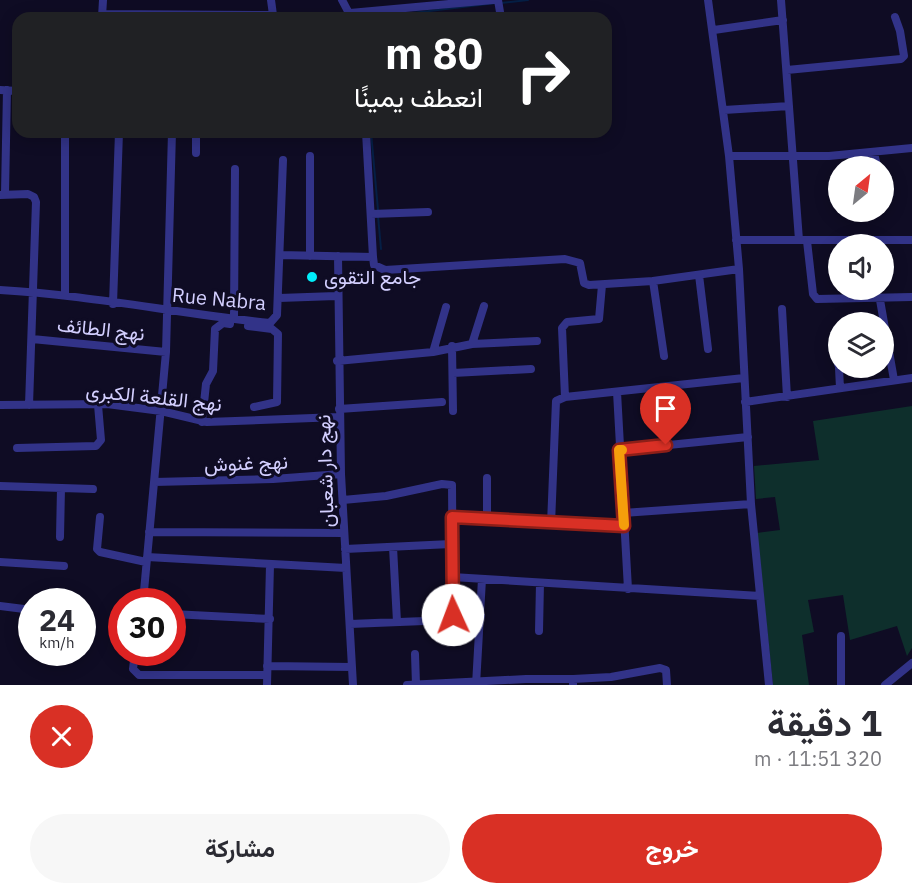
<!DOCTYPE html>
<html lang="ar">
<meta charset="utf-8">
<style>
:root{--surface:#fff;--page:#f7f7f7;--text:#2b2b33;--muted:#7c7c81;--accent:#d93025}
body{margin:0;font-family:"IBM Plex Sans",Vazirmatn,sans-serif;background:var(--page);color:var(--text);direction:rtl;height:100vh;display:flex;flex-direction:column;font-size:22px;white-space:nowrap}
*{box-sizing:border-box;margin:0}
p{font-size:20px;color:var(--muted)}
.icon{flex:none;width:33px;height:33px;fill:none;stroke:currentColor;stroke-width:2;stroke-linecap:round;stroke-linejoin:round}
.map{position:relative;height:685px;overflow:hidden;direction:ltr}
.drawer{display:flex;flex-direction:column;background:var(--surface);flex:1}
.drawer>*{flex:none}
.top-card{position:absolute;left:12px;top:12px;width:600px;height:126px;border-radius:18px;box-shadow:0 3px 15px #0003;direction:rtl;background:#202124;color:#fff;overflow:hidden}
.needle{width:39px;rotate:29deg}
.tools{position:absolute;left:828px;top:156px;display:grid;gap:12px}
.tools a{display:grid;place-items:center;width:66px;height:66px;border-radius:50%;background:var(--surface);box-shadow:0 3px 15px #0003;font-size:30px}
.speed{position:absolute;left:18px;top:588px;display:flex;gap:12px;font-size:30px;font-weight:700;text-align:center}
.speed>*{display:grid;place-content:center;width:78px;height:78px;border-radius:50%;background:var(--surface);box-shadow:0 3px 15px #0003;line-height:1}
.speed small{font-size:15px;font-weight:400}
.speed .limit{border:9px solid #d22;background:#fff;color:#111}
.pin{position:absolute;display:grid;place-items:center;width:51px;height:51px;color:#fff;margin:-62px -26px;border-radius:50% 50% 50% 0;rotate:-45deg;box-shadow:0 0 6px #0007}
.pin .icon{rotate:45deg}
.me{position:absolute;width:66px;margin:-33px;rotate:358deg;stroke-linejoin:round;filter:drop-shadow(0 0 4px #0008)}
.turn{display:flex;align-items:center;gap:21px;height:126px;padding:0 30px;font-size:27px}
.turn .icon{width:78px;height:78px;stroke-width:2.5}
.turn b{display:block;font-size:42px;line-height:51px}
.round{display:grid;place-items:center;flex:none;width:63px;height:63px;border-radius:32px;background:var(--page)}
.overview{display:flex;align-items:center;justify-content:space-between;height:102px;padding:0 30px}
h1{font-size:36px;font-weight:700;line-height:45px}
.cta{display:flex;gap:12px;margin-top:auto;padding:12px 30px}
.cta a{flex:1;height:69px;border-radius:36px;background:var(--accent);color:#fff;font-size:24px;font-weight:700;line-height:69px;text-align:center}
.cta a+a{background:var(--page);color:var(--text)}
.map>svg:first-child{display:block}
.green{fill:#0e2f2c}
.lines{fill:none;stroke-linecap:round;stroke-linejoin:round}
.stream{stroke:#051f45;stroke-width:2}
.minor{stroke:#323388;stroke-width:8}
.route-casing{stroke:#8d1f18;stroke-width:15}
.route{stroke:#d93025;stroke-width:10}
.slow{stroke:#f59e0b;stroke-width:10}
.poi-dot{fill:#00edfa;stroke:#0f0c24;stroke-width:2}
.labels{text-anchor:middle;stroke-width:6;stroke-linejoin:round;paint-order:stroke}
.poi-label{font-size:20px;fill:#d3cfff;stroke:#0f0c24;text-anchor:start}
.street-label{font-size:20px;fill:#d3cfff;stroke:#0f0c24}
</style>
<div class="map">
<svg width="912" height="685" viewBox="0 0 912 685">
<rect width="100%" height="100%" fill="#0f0c24"/>
<path class="green" d="M912 406V648L907 656 897 626 850 640 843 595 808 600 814 632 802 635 809 685H773L757 533 780 530 775 497 756 499 754 466 819 460 813 421Z"/>
<g class="lines">
<path class="stream" d="M501 3 528 0
M371 18 496 3
M371 132 378 210
M378 216 381 249"/>
<path class="minor" d="M271 0 273 15
M342 0 351 17
M498 0 501 18
M708 0 729 156 739 269 751 504 769 685
M781 0 799 240
M350 13 493 0
M102 14 273 15 276 18
M102 17 103 0
M714 30 783 20
M17 33H18
M787 70 901 59 904 56 900 31 895 17
M0 90 18 91
M724 110 789 106
M366 132 373 257 374 265 385 270 565 259 580 263 584 283 589 285 653 281 739 269
M196 153V132
M874 153 877 166
M310 156V256
M729 156H829L912 148
M5 193 7 90
M0 195 28 194 34 197 36 202 29 405
M371 214 428 212
M736 240H912
M807 241 813 294 817 299 912 297
M280 255 373 257
M338 256 341 474 353 685
M699 275 708 349
M653 281 664 356
M0 290C90 295 180 314 270 323L277 315 283 160
M65 295V132
M279 298 336 296
M880 300 894 380
M113 304 119 132
M782 309 787 397
M234 319 235 169
M248 326 272 329 278 334 277 402 254 407
M836 332 838 364
M32 339 166 352
M472 344 484 306
M452 346 453 411
M433 352 446 307
M337 361 433 352 472 344 537 341
M839 368 840 388
M453 373 531 369
M617 392 628 589
M565 397 562 328 567 322 599 319 602 285
M745 402 912 378
M0 405 107 404 161 411 207 422 339 417
M339 409 442 402
M202 422 206 384 213 371 215 329 223 323 230 324
M17 448 96 446 101 440 98 405
M619 450 748 437
M487 478V520
M154 482 273 479 341 474
M0 486 93 489
M343 500 386 496 442 484 452 485 453 615
M623 513 751 504
M100 517 97 549 100 552 146 562
M452 517 624 526
M551 524 556 401 565 397 744 378
M149 532 344 533
M60 537 61 488
M393 547 397 622
M345 549 451 544
M147 557 346 568
M0 562 64 566
M452 577 760 596
M143 602 166 352 172 132
M0 606 32 610
M172 614 270 619
M350 624 449 620 453 615 481 616
M539 631 540 583
M135 652 133 669 139 675H267
M415 654 416 685
M267 666 352 667
M573 679 611 677 660 668 666 670 667 685
M267 685 270 565
M407 685 526 679H573V685
M476 685 482 579
M841 685V636
M885 685 912 663"/>
</g>
<g class="lines">
<g class="route-casing">
<path id="route" d="M453 615 452 517 624 526 619 450 666 445"/>
</g>
<use href="#route" class="route"/>
<path class="slow" d="M622 450H619L624 525"/>
</g>
<circle class="poi-dot" cx="312" cy="277" r="6"/>
<g class="labels">
<g class="poi-label">
<text x="324" y="284">جامع التقوى</text>
</g>
<g class="street-label">
<text transform="translate(219 299) rotate(5)" y="7">Rue Nabra</text>
<text transform="translate(101 329) rotate(6)" y="7">نهج الطائف</text>
<text transform="translate(154 397) rotate(6)" y="7">نهج القلعة الكبرى</text>
<text transform="translate(246 463) rotate(-2)" y="7">نهج غنوش</text>
<text transform="translate(325 471) rotate(-92)" y="7">نهج دار شعبان</text>
</g>
</g>
</svg>
<div class="tools">
<a><svg class="needle" viewBox="-14 -14 28 28"><path d="M0-13l5 13h-10z" fill="#e53935"/><path d="M0 13l5-13h-10z" fill="#7c7c81"/></svg></a>
<a><svg class="icon" aria-label="sound" viewBox="0 0 24 24"><path d="M4 9h4l5-4v14l-5-4H4zM17 9q2 3 0 6"/></svg></a>
<a><svg class="icon" aria-label="layers" viewBox="0 0 24 24"><path d="M12 4l9 5-9 5-9-5zM3 14l9 5 9-5"/></svg></a>
</div>
<div class="speed"><div>24<small>km/h</small></div><div class="limit">30</div></div>
<div class="pin" style="left:666px;top:445px;background:#d93025"><svg class="icon" aria-label="arrive" viewBox="0 0 24 24"><path d="M6 21V4h12l-3 4 3 4H6"/></svg></div>
<svg class="me" style="left:453px;top:615px" viewBox="-20 -20 40 40"><circle r="19" fill="#fff"/><path d="M0-13L10 11 0 6-10 11z" fill="#d93025"/></svg>
<div class="top-card">
<div class="turn"><svg class="icon" aria-label="right" viewBox="0 0 24 24"><path d="M7 20v-9h11M14 6l5 5-5 5"/></svg><div><b>80 m</b>انعطف يمينًا</div></div>
</div>
</div>
<section class="drawer">
<div class="overview"><div><h1>1 دقيقة</h1><p>320 m · 11:51</p></div><a class="round" style="background:#d93025;color:#fff"><svg class="icon" aria-label="close" viewBox="0 0 24 24"><path d="M6 6l12 12M18 6L6 18"/></svg></a></div>
<div class="cta"><a>خروج</a><a>مشاركة</a></div>
</section>
